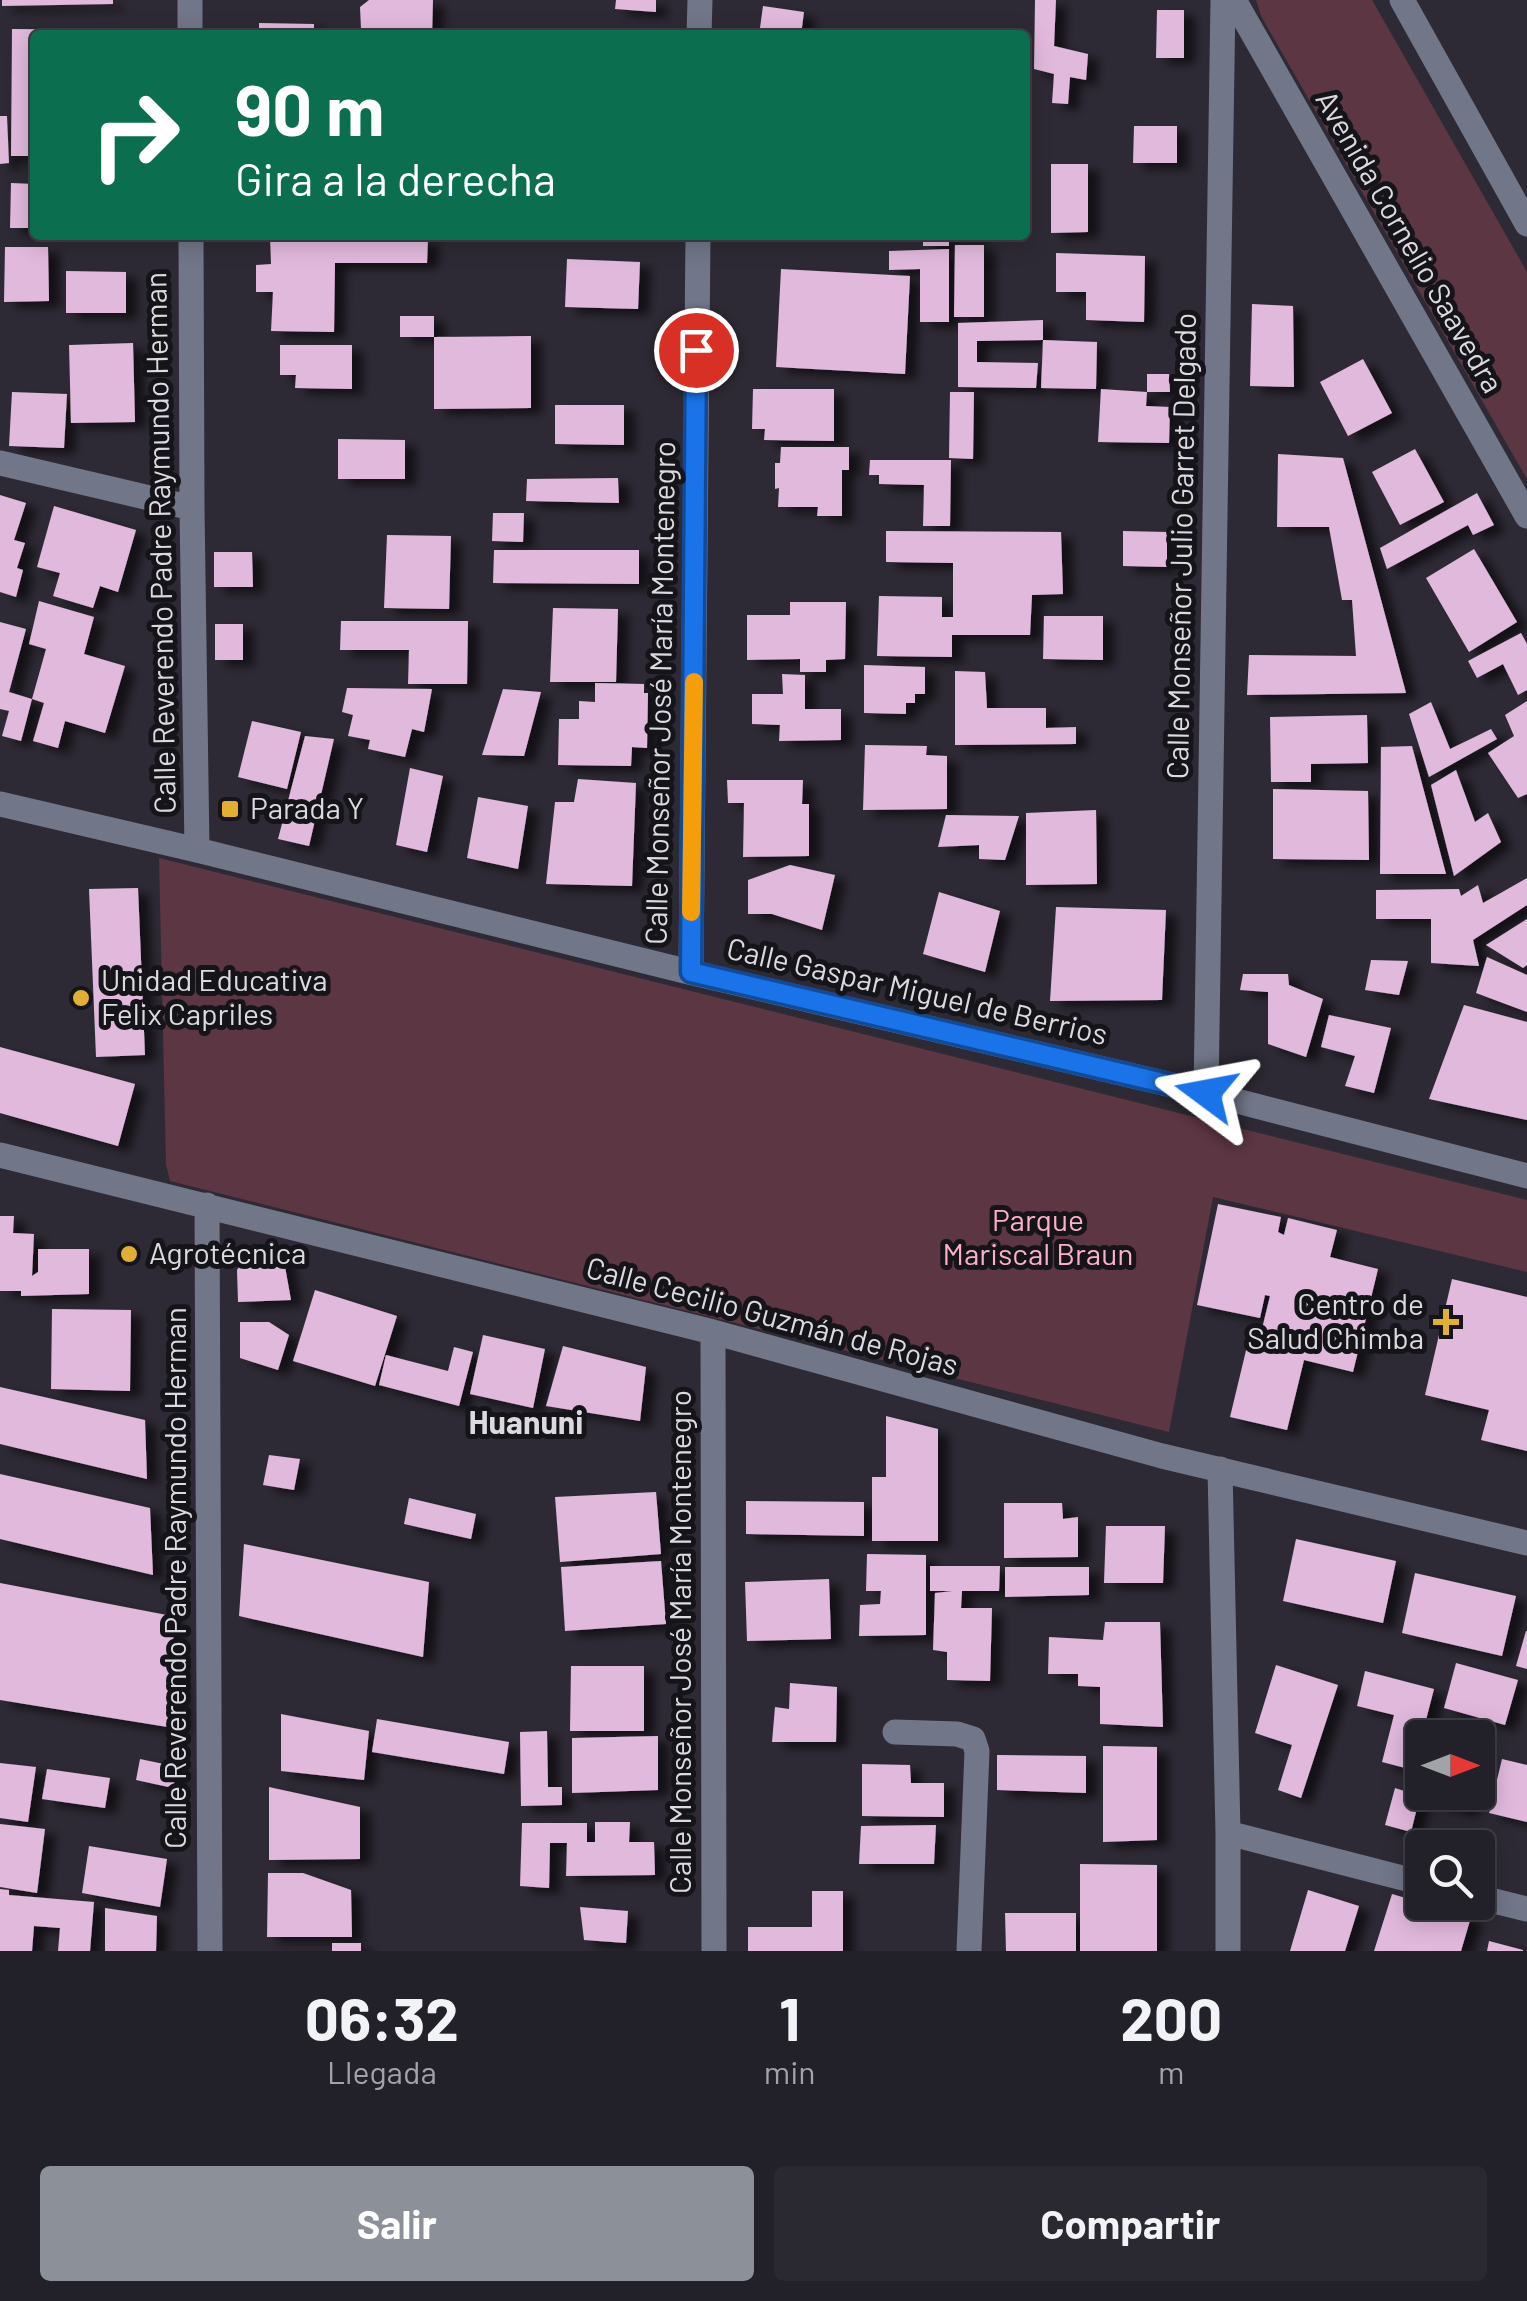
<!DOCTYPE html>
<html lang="es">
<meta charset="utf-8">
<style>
:root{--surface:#222028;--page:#2a2830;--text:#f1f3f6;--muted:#a2a3a8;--line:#3f3e45;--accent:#8c9099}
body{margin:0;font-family:Barlow,sans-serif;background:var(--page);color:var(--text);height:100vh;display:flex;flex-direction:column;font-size:38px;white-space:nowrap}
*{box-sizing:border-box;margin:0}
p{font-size:32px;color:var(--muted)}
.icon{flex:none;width:55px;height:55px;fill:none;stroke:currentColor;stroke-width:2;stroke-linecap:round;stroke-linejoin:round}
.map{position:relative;height:1951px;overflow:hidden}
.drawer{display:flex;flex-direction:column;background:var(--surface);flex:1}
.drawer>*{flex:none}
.banner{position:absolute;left:30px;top:30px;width:1000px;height:210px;border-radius:10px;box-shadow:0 5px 25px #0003,0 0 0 2px var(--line);background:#0b6e4f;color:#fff;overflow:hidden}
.needle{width:65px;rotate:90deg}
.controls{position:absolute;left:1405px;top:1720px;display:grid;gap:20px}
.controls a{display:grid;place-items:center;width:90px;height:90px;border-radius:10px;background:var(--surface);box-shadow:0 5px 25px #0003,0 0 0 2px var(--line);font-size:50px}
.pin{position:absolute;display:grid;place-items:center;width:85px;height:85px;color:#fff;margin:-42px;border:5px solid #fff;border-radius:50%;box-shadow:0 2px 10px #0007}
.me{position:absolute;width:110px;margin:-55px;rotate:283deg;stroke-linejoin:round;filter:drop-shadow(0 0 8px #0008)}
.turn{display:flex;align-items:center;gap:35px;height:210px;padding:0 40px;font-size:45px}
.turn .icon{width:130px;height:130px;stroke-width:2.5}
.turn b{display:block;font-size:70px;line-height:85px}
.eta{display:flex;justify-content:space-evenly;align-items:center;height:170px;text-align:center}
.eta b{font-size:60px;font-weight:700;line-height:70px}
.button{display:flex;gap:20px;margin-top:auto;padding:20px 40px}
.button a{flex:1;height:115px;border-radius:10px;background:var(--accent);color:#fff;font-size:40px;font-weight:700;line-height:115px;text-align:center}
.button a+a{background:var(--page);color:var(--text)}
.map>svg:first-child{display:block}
.green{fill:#5d3643}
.building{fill:#e1b9dd;filter:url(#shadow)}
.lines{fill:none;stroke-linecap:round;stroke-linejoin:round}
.minor{stroke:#717789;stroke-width:25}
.route-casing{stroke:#114b97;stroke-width:25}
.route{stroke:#1a73e8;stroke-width:18}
.slow{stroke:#f59e0b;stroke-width:18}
.poi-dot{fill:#e1af34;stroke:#151419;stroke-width:4}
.labels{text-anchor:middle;stroke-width:10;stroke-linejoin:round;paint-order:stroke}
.street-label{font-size:30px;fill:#dcd9e1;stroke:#151419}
.poi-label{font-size:30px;fill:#dcd9e1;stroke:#151419;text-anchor:start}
.park-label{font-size:30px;fill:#fdafc9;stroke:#151419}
.neighbourhood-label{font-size:32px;font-weight:bold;fill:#dcd9e1;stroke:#151419}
</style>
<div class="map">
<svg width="1527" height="1951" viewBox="0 0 1527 1951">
<defs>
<filter id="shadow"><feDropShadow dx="11" dy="6" stdDeviation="5" flood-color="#0009"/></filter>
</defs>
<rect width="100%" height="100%" fill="#2e2a35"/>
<path class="green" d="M1256 0H1372L1527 272V479L1261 16Z
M159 858 1527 1200V1272L1213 1197 1169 1432 170 1181 166 1164Z"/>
<path class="building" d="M2 0H113V4L2 6Z
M369 0H433L432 35H368L361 29 360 7Z
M616 0H656V12L615 9Z
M1035 0H1056L1054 46 1088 54 1086 80 1070 77 1068 104 1052 103 1054 74 1034 69Z
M763 6 804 12 801 35H759Z
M1157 10H1184V58H1156Z
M259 23 314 24V35H259Z
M12 29 146 30V35H35V156H11Z
M0 116H7L9 163 0 164Z
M1134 126H1177V163H1133Z
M1051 164H1088V232L1051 233Z
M11 183 35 184V228H10Z
M322 235V240L428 239 427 263H335L334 332 271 331 273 292H256V265L271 264 270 236Z
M923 235H949V246H923Z
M952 235H977V241L952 240Z
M955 245H984V317H954Z
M5 247H48L49 301 4 302Z
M949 249V322H920V269L889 270V251Z
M1056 253 1145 256 1144 322 1086 320V292H1056Z
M567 259 640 262 638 309 565 307Z
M781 269 910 276 905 374 776 367Z
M66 271 126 272V313H66Z
M1252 304 1293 306 1294 387 1250 386Z
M400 316H434V337H400Z
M1043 320V340L977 341V362L1038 363 1036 388 958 387V323Z
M531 336V408L434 409V337Z
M1043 340 1097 342 1096 389 1041 388Z
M133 343 135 422 71 423 69 345Z
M280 345H352V389L295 388 296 375H280Z
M1363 359 1392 413 1348 436 1320 382Z
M1147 374H1169L1170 392H1147L1146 406 1170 407 1169 443 1098 442 1101 389 1147 392Z
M753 389H834V441L764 440 765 429H752Z
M12 392 67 394 64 448 9 446Z
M950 392H974L973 459 949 458Z
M555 405H624V445L555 444Z
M338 439 405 440V479H338Z
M781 447H849V470H842V516H817L818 507H778L779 488 775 489V463H780Z
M1415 449 1444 502 1400 525 1372 472Z
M1278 454 1343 458 1406 693 1247 695 1249 655 1356 656 1352 600H1342L1329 527H1277Z
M870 460H951L950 526H923L924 485 879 484V475H869Z
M618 478 619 503 526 501 527 479Z
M1477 493 1494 525 1473 535 1468 525 1387 569 1380 548Z
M0 495 26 503 14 540 25 543 17 568 23 570 16 597 0 592Z
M54 506 136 530 118 592 100 586 93 608 53 596 60 573 37 567Z
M493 513H524L523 542 492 541Z
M886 531 1061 532 1063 594 1032 595 1030 635H952V657L877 656 879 596 942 597V617H953V563L886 562Z
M1123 531 1167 532V567L1123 566Z
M387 535 451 536 449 609 384 608Z
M1474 549 1517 622 1469 652 1426 578Z
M494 550H639V584L493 583Z
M214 552H252L253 587H214Z
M39 601 94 617 84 654 125 666 105 733 65 721 58 748 33 741 44 703 32 699 46 649 29 644Z
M790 602H846L845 659 826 660V672H800V659L747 660V615H790Z
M553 608 618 609 616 682H550Z
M1044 616H1103V660L1043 659Z
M341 621H468L467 684H408L409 650H340Z
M0 622 26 629 9 692 32 699 21 741 2 736 9 711 0 709Z
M215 624H243V660H215Z
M1521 633 1527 644V690L1518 695 1503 664 1477 678 1468 661Z
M864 665 925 667V694H915V703H906V714L864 713Z
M955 671 985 672 987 708H1046V728L1076 727V744L955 745Z
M782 674 805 675V709H841V740L779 741 780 725 752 724V694H783Z
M595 683 644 684V693H648L647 748 632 747 631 766 558 765 559 719H579V701L595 702Z
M347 688 432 689 424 732 412 729 405 757 368 749 370 740 348 736 353 715 342 712Z
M503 689 541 692 524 756 482 755Z
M1527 701V794L1518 798 1488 753 1514 736 1505 715Z
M1431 702 1450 749 1491 729 1497 739 1429 777 1409 714Z
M1367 715 1368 763 1311 764V782H1271L1270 717Z
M252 721 301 732 287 789 238 777Z
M305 736 334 739 309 846 278 839Z
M865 745 927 746 926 755 947 756V809L863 810Z
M1412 746 1446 874H1380L1381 747Z
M410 768 443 776 427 852 396 845Z
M1456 770 1475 822 1488 813 1501 842 1454 876 1431 785Z
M578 779 636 783 632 886 546 884 555 802H574Z
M727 780H803L802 804H809V856L743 857 744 803H728Z
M1273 789 1368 791 1369 860 1273 859Z
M478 797 528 806 518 869 467 858Z
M1096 810 1097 884 1026 885V813Z
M946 815 1019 816 1005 860 979 859V845L938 847Z
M790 865 835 875 822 930 772 914H748V880Z
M1527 878V905L1473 940 1479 966 1431 963V919H1376V890L1459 889 1461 896 1478 885 1483 903Z
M138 888 145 1055 96 1057 89 889Z
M939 892 1000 911 985 972 923 954Z
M1056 907 1166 910 1162 1000 1050 1001Z
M1527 919V965L1523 968 1486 945Z
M1487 957 1527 975V1012L1476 993Z
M1371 960 1408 961 1399 995 1365 990Z
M1243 974H1288L1289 985 1323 999 1306 1057 1268 1044V992L1240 990Z
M1464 1005 1527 1022V1120L1429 1099Z
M1329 1015 1391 1028 1374 1093 1345 1086 1355 1056 1321 1047Z
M0 1047 135 1084 118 1146 0 1113Z
M1218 1204 1281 1217 1278 1232 1284 1235 1288 1218 1337 1230 1330 1257 1378 1269 1353 1372 1304 1360 1287 1430 1230 1417 1249 1338 1259 1341 1270 1296 1265 1295 1260 1318 1197 1305Z
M0 1216H14L13 1233 34 1234 32 1276 38 1272V1249H89V1294L21 1296V1291H0Z
M252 1246 282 1250 291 1300 238 1302 237 1270Z
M1452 1279 1527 1297V1451L1481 1440 1489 1410 1425 1395Z
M315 1290 397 1316 375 1386 293 1361Z
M52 1309 131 1310 130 1391 51 1389Z
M240 1322H269L289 1335 278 1370 240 1358Z
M483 1335 545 1349 533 1408 470 1394Z
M563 1346 646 1367 640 1421 546 1406Z
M454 1347 473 1352 459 1406 379 1385 386 1355 448 1371Z
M0 1387 145 1420 147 1479 0 1444Z
M886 1416 938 1429V1541H872V1477H886Z
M269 1455 300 1459 294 1490 263 1485Z
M0 1474 150 1508 153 1575 0 1539Z
M656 1492 661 1554 560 1562 555 1497Z
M409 1498 476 1514 471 1539 404 1524Z
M746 1501 864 1502V1536L746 1534Z
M1004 1503H1062L1063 1519 1078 1517V1557L1004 1558Z
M1106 1526H1165L1163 1583H1104Z
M1296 1539 1396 1561 1383 1623 1283 1601Z
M244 1544 429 1582 423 1657 239 1616Z
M867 1554 926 1555V1635L859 1636 860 1605 880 1604 881 1591H866Z
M661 1561 666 1624 565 1631 561 1567Z
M930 1566H1000L999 1591H962L961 1608H992L990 1681 947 1680V1652L933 1650 935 1593 953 1591H930Z
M1005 1567H1089V1595L1005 1597Z
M1415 1573 1516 1596 1502 1656 1402 1633Z
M829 1579 831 1639 747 1641 745 1582Z
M0 1583 172 1616 180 1729 0 1700Z
M1105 1622H1160L1163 1727 1100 1724V1687L1078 1686V1674H1048L1049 1637 1103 1640Z
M1526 1631H1527V1669L1516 1666Z
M1456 1663 1518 1680 1505 1725 1444 1708Z
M1276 1665 1338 1685 1301 1798 1278 1790 1292 1745 1255 1733Z
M571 1666H644V1731H570Z
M1365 1671 1434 1689 1413 1770 1382 1762 1394 1715 1357 1706Z
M790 1683 837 1687 836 1742H772L775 1707 789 1709Z
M281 1714 369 1731 364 1780 281 1771Z
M377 1719 509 1742 504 1774 372 1752Z
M547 1731 548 1787H562V1805L521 1806 520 1732Z
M658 1736V1790L572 1793V1738Z
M1103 1746 1157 1747V1840L1103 1842Z
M997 1755 1086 1756V1793L997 1790Z
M140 1759 178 1767 173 1788 136 1780Z
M1502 1759 1527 1765V1822L1489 1813Z
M0 1763 36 1767 28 1822 0 1818Z
M862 1764 910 1765 911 1783H944V1817L862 1816Z
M47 1769 110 1778 105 1808 42 1799Z
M269 1787 360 1807V1859L269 1860Z
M1395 1788 1420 1796 1421 1792H1472L1466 1811 1420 1796 1411 1832 1385 1825Z
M595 1822H630L629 1842H654L655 1875 566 1876 567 1843H550L549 1888 520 1886 522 1823H587V1842H595Z
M0 1824 45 1829 37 1893 0 1887Z
M936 1825 934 1864H859L861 1826Z
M89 1846 167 1859 160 1907 82 1893Z
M1080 1864 1157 1865V1951H1080Z
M268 1873H303L351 1890 352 1937H267Z
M0 1889 9 1890V1895L94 1902 90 1951H58L60 1928 34 1926 32 1951H0Z
M1308 1890 1359 1906 1345 1951H1290Z
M812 1891H843V1951H748V1927H812Z
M1392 1894 1471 1917 1461 1951H1374Z
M580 1907 628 1911 626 1943 584 1940Z
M105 1908 157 1916 156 1951H105Z
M1005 1913H1076V1951H1006Z
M1489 1941 1523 1950V1951H1487Z
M332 1943H361V1951H332Z"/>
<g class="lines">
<path class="minor" d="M190 0V35
M1234 0 1527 516
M1402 0 1527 224
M699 35 700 0
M191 235 192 508 197 850
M0 463 192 508
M0 804 197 850 685 971 1206 1093 1527 1176
M691 972 698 235
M1206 1093 1223 0
M0 1155 713 1332 1162 1456 1527 1543
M207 1205 210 1951
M713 1332 714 1951
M1220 1469 1228 1833V1951
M895 1732 957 1734 973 1739 977 1751 969 1951
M1228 1833 1422 1883
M1478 1897 1527 1909"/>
</g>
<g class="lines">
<g class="route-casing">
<path id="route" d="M696 350 691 972 1206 1093"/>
</g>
<use href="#route" class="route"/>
<path class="slow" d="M691 912 694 682"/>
</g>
<g class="poi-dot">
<rect x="220" y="799" width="20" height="20" rx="5"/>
<circle cx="81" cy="998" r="10"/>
<circle cx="129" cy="1254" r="10"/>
<path d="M1441 1307h10v10h10v10h-10v10h-10v-10h-10v-10h10z"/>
</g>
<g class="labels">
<g class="street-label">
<text transform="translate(1409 242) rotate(60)" y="10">Avenida Cornelio Saavedra</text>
<text transform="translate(161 543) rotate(-91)" y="10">Calle Reverendo Padre Raymundo Herman</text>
<text transform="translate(1182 546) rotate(-89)" y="10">Calle Monseñor Julio Garret Delgado</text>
<text transform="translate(661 693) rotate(-89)" y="10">Calle Monseñor José María Montenegro</text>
<text transform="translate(917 992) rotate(13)" y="10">Calle Gaspar Miguel de Berrios</text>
<text transform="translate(772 1317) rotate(15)" y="10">Calle Cecilio Guzmán de Rojas</text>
<text transform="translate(176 1578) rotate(-90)" y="10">Calle Reverendo Padre Raymundo Herman</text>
<text transform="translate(681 1642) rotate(-90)" y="10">Calle Monseñor José María Montenegro</text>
</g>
<g class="poi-label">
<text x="250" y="819">Parada Y</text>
<text x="101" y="991">Unidad Educativa<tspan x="101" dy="34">Felix Capriles</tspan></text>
<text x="149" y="1264">Agrotécnica</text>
<text x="1424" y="1315" text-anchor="end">Centro de<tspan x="1424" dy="34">Salud Chimba</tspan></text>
</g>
<g class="park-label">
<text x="1038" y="1231">Parque<tspan x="1038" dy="34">Mariscal Braun</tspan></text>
</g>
<g class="neighbourhood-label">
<text x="526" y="1434">Huanuni</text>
</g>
</g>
</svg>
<div class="controls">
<a><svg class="needle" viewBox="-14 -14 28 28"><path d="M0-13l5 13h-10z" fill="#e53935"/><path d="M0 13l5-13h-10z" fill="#a2a3a8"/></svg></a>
<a><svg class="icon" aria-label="search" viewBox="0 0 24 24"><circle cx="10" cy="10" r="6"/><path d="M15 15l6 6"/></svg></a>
</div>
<div class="pin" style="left:696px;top:350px;background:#d93025"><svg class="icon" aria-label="arrive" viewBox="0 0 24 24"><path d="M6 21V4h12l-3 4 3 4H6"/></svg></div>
<svg class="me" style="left:1206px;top:1093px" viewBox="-20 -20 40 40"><path d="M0-17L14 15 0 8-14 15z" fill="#1a73e8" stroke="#fff" stroke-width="4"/></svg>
<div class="banner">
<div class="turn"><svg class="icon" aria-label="right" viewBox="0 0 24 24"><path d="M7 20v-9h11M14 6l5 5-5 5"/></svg><div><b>90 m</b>Gira a la derecha</div></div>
</div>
</div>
<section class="drawer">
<div class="eta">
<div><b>06:32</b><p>Llegada</p></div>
<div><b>1</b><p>min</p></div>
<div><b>200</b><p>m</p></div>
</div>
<div class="button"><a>Salir</a><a>Compartir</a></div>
</section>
